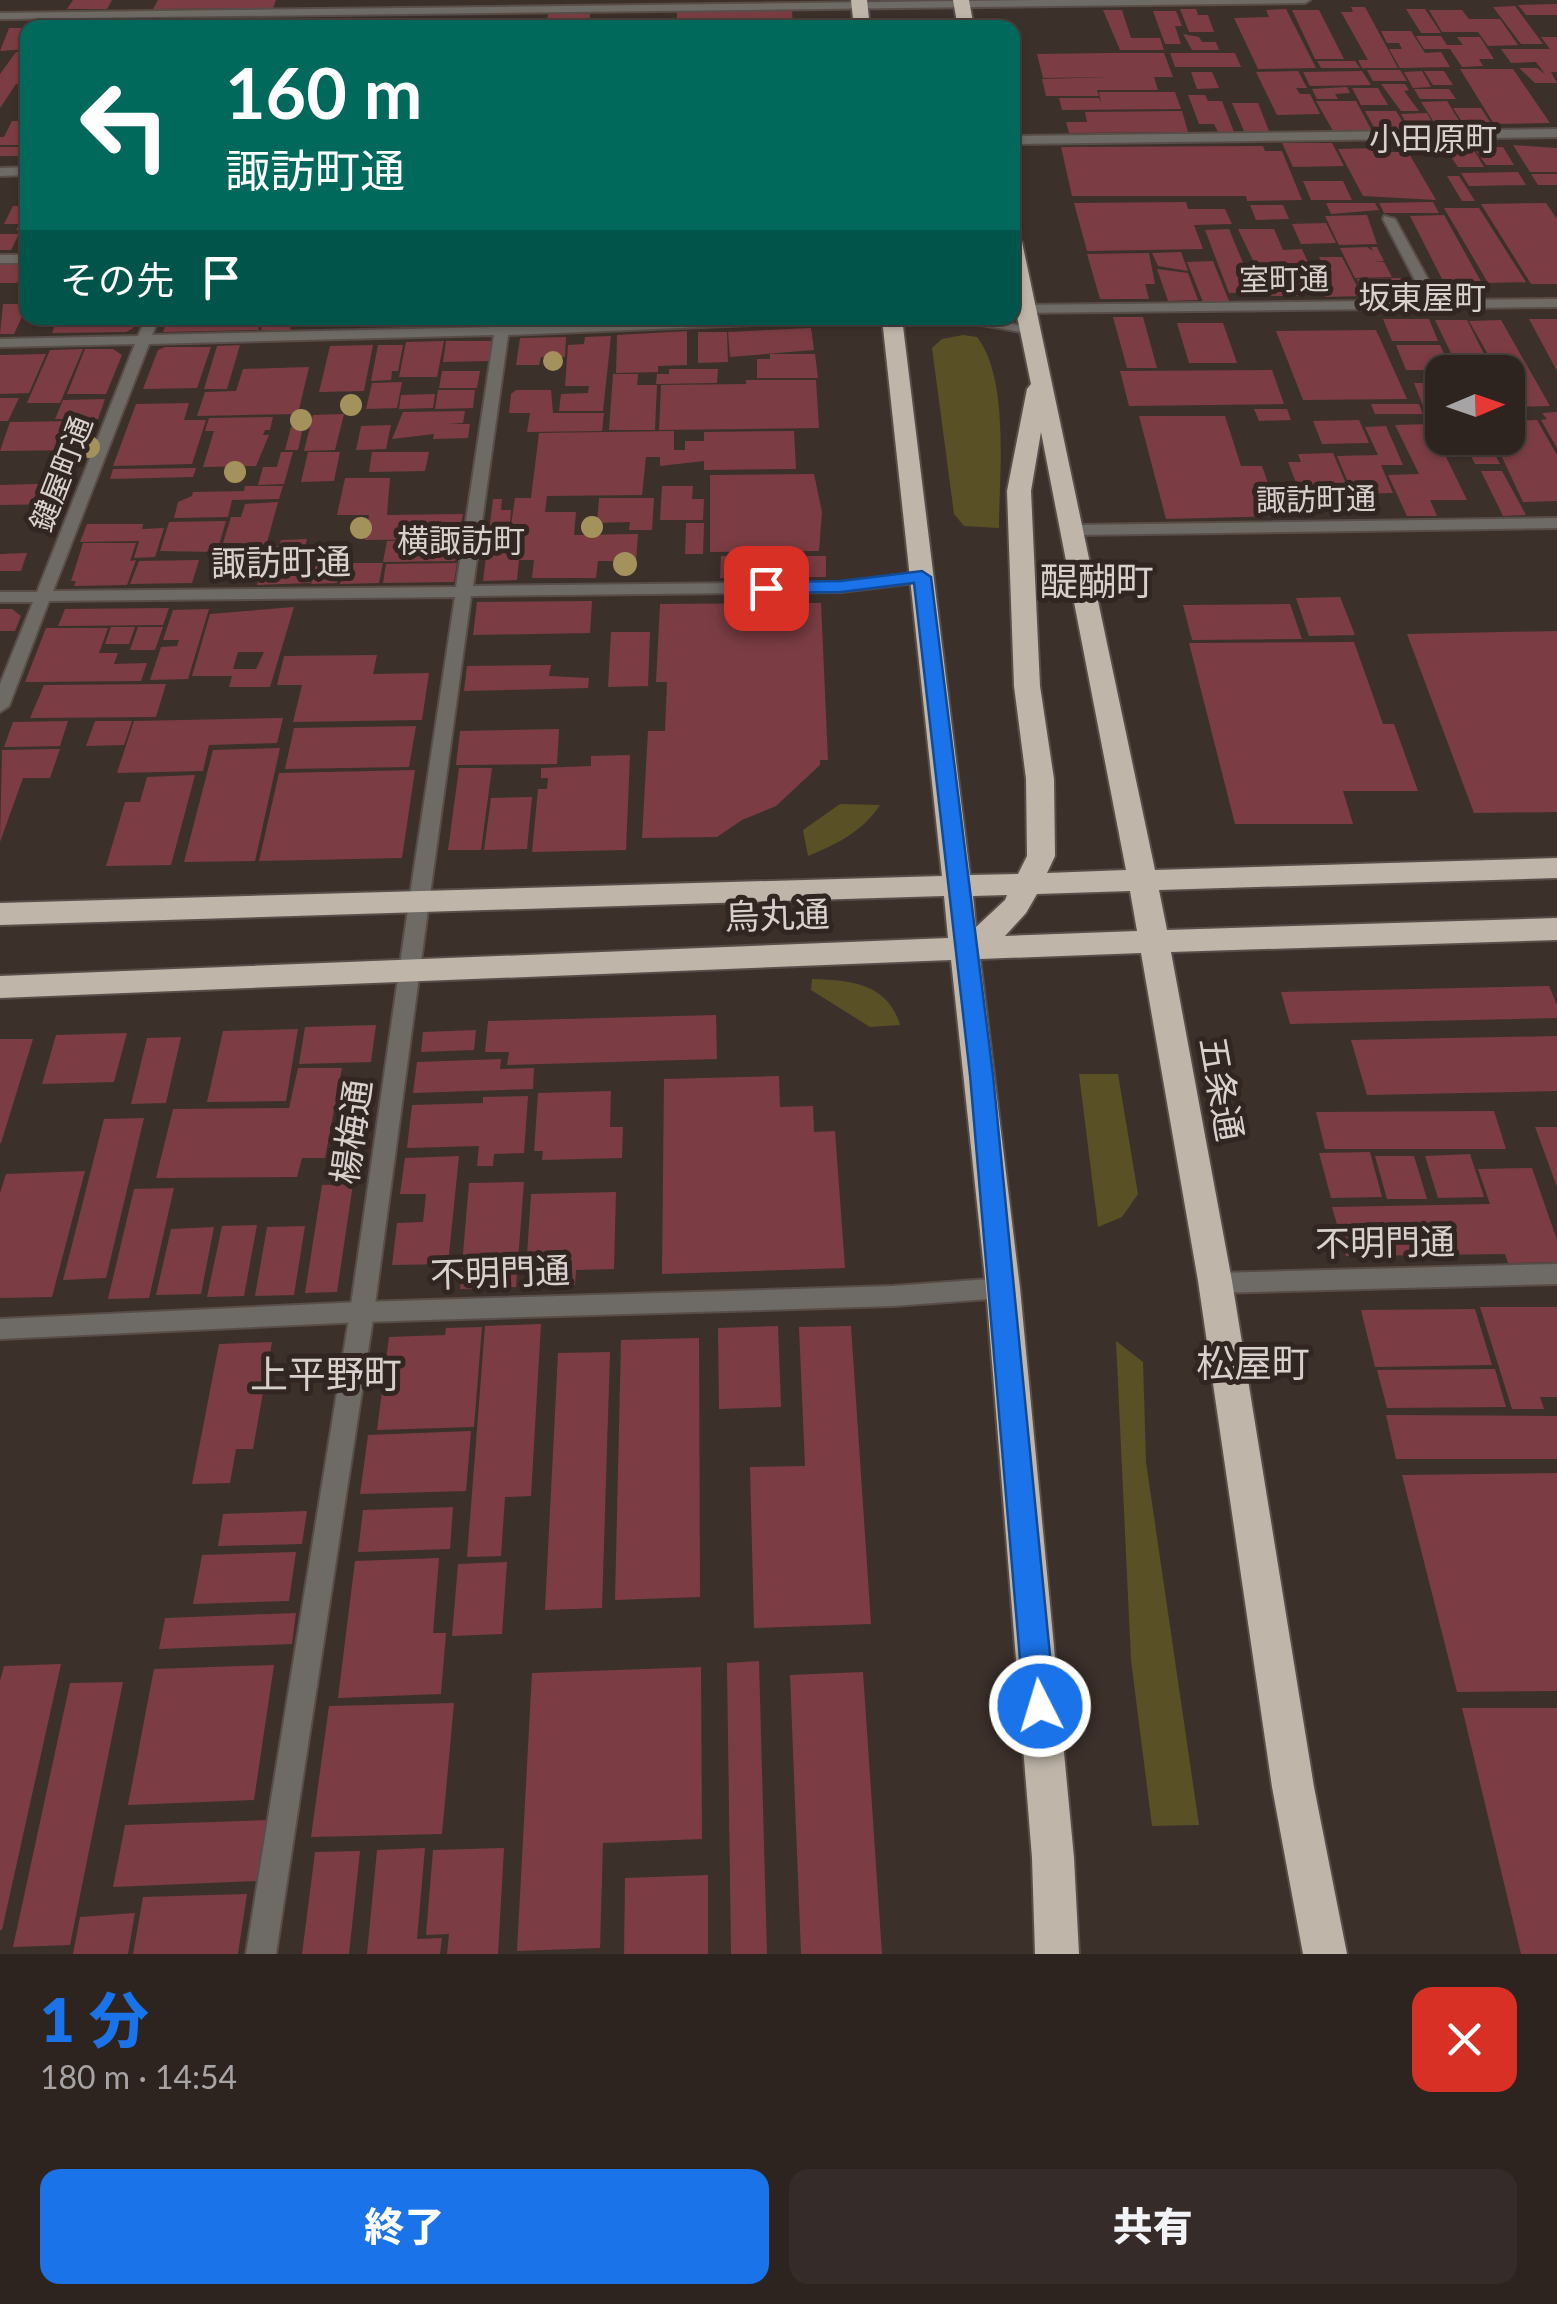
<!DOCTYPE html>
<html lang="ja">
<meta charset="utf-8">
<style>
:root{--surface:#2d2420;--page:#352c29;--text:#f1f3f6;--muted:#a7a4a5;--line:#48413e;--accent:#1a73e8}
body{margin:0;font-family:Lato,"Noto Sans JP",sans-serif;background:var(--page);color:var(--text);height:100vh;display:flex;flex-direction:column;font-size:38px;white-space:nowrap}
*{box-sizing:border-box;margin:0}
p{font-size:32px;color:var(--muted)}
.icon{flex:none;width:55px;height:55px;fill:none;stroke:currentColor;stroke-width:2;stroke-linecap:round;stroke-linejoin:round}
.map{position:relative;height:1954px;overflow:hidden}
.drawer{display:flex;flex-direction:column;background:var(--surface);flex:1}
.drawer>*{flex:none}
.top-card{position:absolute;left:20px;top:20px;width:1000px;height:305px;border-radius:20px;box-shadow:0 2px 8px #0004,0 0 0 2px var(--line);background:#00695c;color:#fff;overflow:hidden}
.needle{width:65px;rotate:88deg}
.fabs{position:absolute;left:1425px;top:355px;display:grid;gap:20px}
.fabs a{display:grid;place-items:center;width:100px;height:100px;border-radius:20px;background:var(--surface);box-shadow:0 2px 8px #0004,0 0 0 2px var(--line);font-size:50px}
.pin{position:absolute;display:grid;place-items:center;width:85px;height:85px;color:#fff;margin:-42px;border-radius:20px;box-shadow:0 5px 15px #0006}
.me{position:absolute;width:110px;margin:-55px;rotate:355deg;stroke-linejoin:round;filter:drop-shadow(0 0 8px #0008)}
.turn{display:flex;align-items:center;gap:35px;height:210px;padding:0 40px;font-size:45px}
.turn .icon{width:130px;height:130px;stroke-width:2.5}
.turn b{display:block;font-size:70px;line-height:85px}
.then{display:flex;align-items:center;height:95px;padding:0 40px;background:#0003;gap:20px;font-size:38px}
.round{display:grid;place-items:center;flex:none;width:105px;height:105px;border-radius:20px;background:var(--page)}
.headline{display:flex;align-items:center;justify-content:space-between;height:170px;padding:0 40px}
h1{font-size:60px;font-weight:800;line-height:75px;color:var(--accent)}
.primary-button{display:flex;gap:20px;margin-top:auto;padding:20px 40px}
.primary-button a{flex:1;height:115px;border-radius:20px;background:var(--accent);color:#fff;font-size:40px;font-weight:800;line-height:115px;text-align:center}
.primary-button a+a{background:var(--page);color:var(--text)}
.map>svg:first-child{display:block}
.green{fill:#595025}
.building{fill:#7b3d43;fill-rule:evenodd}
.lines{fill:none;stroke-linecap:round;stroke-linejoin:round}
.lane-casing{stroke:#584d48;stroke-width:4}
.street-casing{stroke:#584d48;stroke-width:4}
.highway-casing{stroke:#584d48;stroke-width:4}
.lane{fill:#6e6a65;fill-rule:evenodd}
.street{fill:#6e6a65;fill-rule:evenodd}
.highway{fill:#bfb5a9;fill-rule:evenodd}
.tree{fill:#a4925d}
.route{fill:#1a73e8;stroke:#114b97;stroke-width:2.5}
.labels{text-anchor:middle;stroke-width:10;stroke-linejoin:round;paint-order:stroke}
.far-street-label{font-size:30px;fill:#d8d0cd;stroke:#312621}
.far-neighbourhood-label{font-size:32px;fill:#d8d0cd;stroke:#312621}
.street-label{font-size:35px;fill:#d8d0cd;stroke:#312621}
.neighbourhood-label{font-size:38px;fill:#d8d0cd;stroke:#312621}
</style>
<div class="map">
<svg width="1557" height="1954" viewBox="0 0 1557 1954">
<rect width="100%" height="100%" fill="#3c302b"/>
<path class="green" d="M963 335 977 337C1010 380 999 475 999 528L964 526 954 514 932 348 942 339Z
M840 804 880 805C862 832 837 844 808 856L803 830Z
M812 979C849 980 888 983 900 1025L870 1027 811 990Z
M1079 1074H1118L1138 1194 1122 1217 1098 1227Z
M1116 1341 1143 1362 1146 1462 1199 1825 1152 1826 1131 1660Z"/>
<path class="building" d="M73 0H112L107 9H67Z
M158 0H276L273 8 153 9Z
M1557 4V15H1526L1518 5Z
M1515 6 1543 44H1521L1493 7Z
M1351 7H1365L1398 68H1362L1358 60H1368L1341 12H1353Z
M1180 9H1196L1198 15H1208L1214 32H1189Z
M1286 9 1316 68 1258 69 1234 18 1269 17 1266 10Z
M1406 9H1425L1441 33H1421Z
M792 10 793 28H677V12Z
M1103 10H1122L1131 38H1160L1164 50H1120Z
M1292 10H1319L1344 59H1315Z
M1429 10H1462L1469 19H1500L1518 45 1488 46 1478 32H1442Z
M1153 11H1176L1182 26H1175L1181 44H1165Z
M548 14H590L589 28H546Z
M158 18H182L178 28H154Z
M253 18 249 28H208L211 19Z
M153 19 149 28H35L40 20Z
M364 22 363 28H291L293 23Z
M9 28H28V49L0 51Z
M1381 31H1411L1425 53 1441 52 1450 67 1400 68 1389 49H1402L1399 43H1387Z
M1183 34 1199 37 1202 42H1216L1219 50H1192Z
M1416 36H1441L1447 45H1463L1457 37H1480L1494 59H1479L1483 66 1462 67 1450 49H1424Z
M1541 37H1557V72H1551L1557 83H1535L1519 68H1537L1545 74 1536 62 1511 63 1501 49H1550Z
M16 52H28V79L25 84H16L0 108V74Z
M1108 53H1164L1173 77H1154L1158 90H1097L1099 96H1046L1042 79 1110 77 1043 78 1037 54Z
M1170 53H1235L1241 67H1175Z
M1317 61H1355L1360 68H1321Z
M1460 69H1513L1550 123 1494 124Z
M1367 70H1400L1407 81H1373Z
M1298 71 1307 88H1296L1300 94H1310L1320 114 1277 115 1256 72Z
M1362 71 1371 85 1310 86 1303 72Z
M1422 71 1431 87 1413 88 1404 72Z
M1424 71H1444L1453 85H1433Z
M1191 72H1212L1219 88 1197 89Z
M1381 84H1405L1409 90 1404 91 1419 111H1401Z
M1347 87 1350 93 1335 94 1338 99H1317L1312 89Z
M1352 88H1378L1388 105H1361Z
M1414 89H1449L1456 99H1420Z
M1099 92H1175L1181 109 1062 110 1059 98H1099L1101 103Z
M1188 95H1205L1208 101H1222L1234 132H1218L1214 124H1199Z
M1316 101H1356L1372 131H1333Z
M1447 101 1463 127H1437L1421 102Z
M1232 103H1258L1269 131H1244Z
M1453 108H1481L1496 131H1468Z
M1182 111 1188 132 1069 133 1066 122H1087L1085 112Z
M1365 111H1396L1407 129H1375Z
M1427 113 1438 133H1412L1401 114Z
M12 121H28V145H0V137H4Z
M1282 143H1332L1344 166 1293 167Z
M1513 145 1557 148V172H1530Z
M1263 146 1265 151H1282L1302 200 1247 201 1246 196H1072L1061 147Z
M0 147H28V156H0Z
M1472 147 1484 167H1458L1445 148Z
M1503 147 1514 165H1486L1474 148Z
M1373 148 1376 152H1408L1436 200 1363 196 1338 149Z
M1518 172 1526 185 1469 186 1461 173Z
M1531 174H1557V185H1538Z
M1447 176H1459L1475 201H1462Z
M1303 181H1343L1352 200H1311Z
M1186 202 1188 209H1225L1232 224 1194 225 1203 249 1087 251 1074 203Z
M1433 202 1439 213H1384L1379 203Z
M1326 203H1375L1379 210 1331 214Z
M1546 203 1557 219V284H1531L1481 204Z
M1250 205H1283L1289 219 1256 220Z
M13 206H28V230H16L19 224H4Z
M1444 208H1479L1526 282 1488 283Z
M1367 215 1377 244 1339 245 1325 216Z
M1444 215 1479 278 1488 292 1457 293 1452 283H1438L1436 280 1442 279 1410 216Z
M1326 223 1336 243 1301 244 1292 224Z
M1229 229 1255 292 1229 293 1205 230Z
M1238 229H1274L1283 250 1302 249 1318 284 1299 285 1304 296H1270Z
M0 234H19L11 250H0Z
M1367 247 1373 251 1371 247H1377L1384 261 1373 262H1384L1392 277 1355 278 1340 248Z
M1181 252 1188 271 1158 266 1152 253Z
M1149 253 1155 284H1145L1149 299H1100L1087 254Z
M1319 257H1342L1362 296 1325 297 1318 281H1330Z
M1213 261 1229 301 1203 302 1187 262Z
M27 262 17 283H0V263Z
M1157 269 1188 273 1198 300 1168 301Z
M1402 278 1406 287H1389L1393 295H1365L1357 279Z
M3 304H22L19 310H25L14 334H0Z
M1113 317H1143L1157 368H1127Z
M58 318H137L132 329 126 332 52 333Z
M168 318H262L258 330 163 332Z
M265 318H293L290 330H261Z
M389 318H440L438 326 387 327Z
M442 318H486L477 326H441Z
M515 318H560V324L525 325Z
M1383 319H1429L1438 341H1392Z
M1529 319H1557V371Z
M1435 320H1467L1493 372H1460Z
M1501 320 1550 406 1517 407 1508 390V372H1498L1469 321Z
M1177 323H1223L1237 363H1189Z
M811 328 814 350 730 357 728 332Z
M1376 330 1407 399 1303 400 1276 331Z
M687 331V365L658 366V372L616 373 617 335Z
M698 332H727L728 362 698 363Z
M611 336 603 411H559L561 394 588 393 589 386H565L568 345 584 344 585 337Z
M566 337 565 357H541L539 365H516L520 338Z
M444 341 437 377H399L406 342Z
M446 341H493L490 361 443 362Z
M240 345 227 389H204L217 346Z
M373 345 364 391 319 392 330 346Z
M378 345H403L398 371H392L391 380 371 381Z
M1396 345H1440L1452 370H1406Z
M165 347H211L197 388 143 389 158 350Z
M83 349 60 403H27L50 350Z
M85 349H113L122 355 106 394H67Z
M46 354 29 393 0 394V355Z
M770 354H815L818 378H757V359H770Z
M309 367 298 414 197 416 205 392 236 391 243 369Z
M669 369H718L717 383 656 384 657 374H669Z
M1272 370 1284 404 1129 406 1120 371Z
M442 371H480L477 388H439Z
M613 374H638L637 385H657L655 430H609Z
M746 380H816L819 428 659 430 661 385 746 384Z
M402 382 397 408 366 409 372 383Z
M1414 383H1442V411H1425Z
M438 390H475L473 408 435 409Z
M516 390H551L553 413H604L602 431 527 432 530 413H509L511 394Z
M435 394 433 408 399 409 401 395Z
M0 398H19L8 421H0Z
M105 399 98 419H55L63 400Z
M189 403 184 420H206L192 464 113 466 136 404Z
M1371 404H1419L1423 414H1375Z
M1254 409H1287L1291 420 1259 421Z
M465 411 463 423 446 424H470L468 438 433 439 434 434 392 439 403 412Z
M1557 412V448L1541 420 1547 419 1542 413Z
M344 414 335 450 304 451 313 415Z
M1139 416H1225L1241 466H1262L1269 486H1276L1286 516 1166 519Z
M273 417 270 430H265L263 435H269L256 466 203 467 214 431H205L209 418Z
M1359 420 1369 443 1322 444 1313 421Z
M1537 420 1557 455V501L1523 502 1493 438H1508V421Z
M81 421 77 432H88L81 450 0 451 10 422Z
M1430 424 1467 500H1430L1437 516H1407L1388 475 1419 474 1395 425Z
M391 425 386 449 356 450 361 426Z
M1436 425H1442V438H1489L1493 444 1446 445Z
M1386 426 1403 465H1381L1393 493 1353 494 1337 456 1378 455 1365 427Z
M291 427H303L298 450H285Z
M674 431V450H685V441H704V432L794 431 796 469 704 470V461L660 466V457H646L642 495 547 496 545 512H576L574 535 638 534 636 561H598L596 578H532L534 560H519L517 580 483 581 493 499H502L501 510H511L509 539 515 498H531L539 433Z
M1491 446 1500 464H1475L1466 447Z
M281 452H293L284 484 258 485 263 467H277Z
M308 452H340L334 481 301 482Z
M372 452H429L425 471 369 472Z
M1333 453 1357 510 1307 511 1288 462H1301L1298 454Z
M196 468 193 477 110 479 113 469Z
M1481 471H1502L1526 515 1503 516Z
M814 474 822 512 819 551 710 552V475Z
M345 478H390L387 515 463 514 455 561 383 562 387 541 454 539 365 540 369 515H337Z
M70 483 62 504 0 505V485Z
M245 486H283L279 499 232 500 228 517 174 518 178 502 192 496 193 492 244 491Z
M662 486H693L692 499H704L703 520H660Z
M599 498H654L652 530H629L630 522 597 523Z
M278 502 266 546H279L281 540 307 539 301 564 314 563 310 583 257 585 262 563H236L242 543H223L231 517H241L245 504Z
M226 521 217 552 160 551 169 522Z
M686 523H704L703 554H685Z
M87 524H143L142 529 164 528 155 557 134 558 139 541 80 542Z
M83 543H136L130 561 136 560 127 585 74 586 76 581H71Z
M27 553 21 571H0V554Z
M721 556H826V577L720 578Z
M199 560 192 583 130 584 139 561Z
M343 562 337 583 311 584 316 563Z
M345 563H383L379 583 340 584Z
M457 563 454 582 383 583 386 564Z
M1340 597 1355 635 1309 636 1296 598Z
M592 601 590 633 473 635 477 602Z
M821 603 828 760H820V765L776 806 742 820 717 837 642 838 648 731H665L667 682H656L660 604Z
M1290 604 1302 639 1192 640 1183 605Z
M294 607 270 687H229L232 676H192L210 614ZM238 652H264L256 669H233Z
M169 608 163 625 58 626 65 609Z
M0 609H12L21 616 15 631H0Z
M209 609 188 679 150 680 161 647 177 646 179 640H163L173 610Z
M111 627H135L129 644H105Z
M138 627H163L155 650H130Z
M46 628H108L99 653H118L114 664 147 663 141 681 25 682Z
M1557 631V812L1474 813 1407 634Z
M611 632H650L648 686 608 687Z
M1354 642 1383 724H1394L1418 791H1343L1353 824H1235L1189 643Z
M377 655 373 674 429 673 422 720 293 722 302 685H277L284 656Z
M551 665 549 676 589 678 588 688 464 691 467 666Z
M166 684 156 717 30 718 44 685Z
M283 718 277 743 209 745 203 771 117 773 134 721Z
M68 721 60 746 4 747 13 722Z
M95 721H132L124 745 86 746Z
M416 726 409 767 285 769 294 728Z
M559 729 557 764 456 765 460 731Z
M280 748 255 861 184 862 213 750Z
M60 749 50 778H23L0 842 2 750Z
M630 755 626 850 532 852 538 789H547L548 778H541V768L591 766V756Z
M459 768H492L481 850H448Z
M415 770 402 858 259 861 279 773Z
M195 775 171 865 106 866 125 802H140L147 777Z
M532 797 527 849 484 850 491 798Z
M1549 986 1557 1005V1018L1290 1024 1281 992Z
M716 1015 717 1059 507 1065 509 1052H485L488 1021Z
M376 1025 371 1062 299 1064 305 1027Z
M298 1029 286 1101 207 1102 223 1031Z
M476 1030 474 1050 421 1052 423 1032Z
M127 1033 114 1082 42 1084 56 1035Z
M1557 1036V1091L1367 1095 1351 1040Z
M181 1037 166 1103 131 1104 147 1038Z
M0 1039H33L1 1143H0Z
M501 1059 500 1069 534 1068 533 1089 413 1093 417 1062Z
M298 1068H342L325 1158H302L297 1177 156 1178 173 1109 289 1108Z
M779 1076 780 1107 813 1106 814 1132 835 1131 845 1268 662 1274 664 1079Z
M611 1091 610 1127H623L622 1158 542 1160 543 1151H534L538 1093Z
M528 1096 524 1153 494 1154 493 1166H477L479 1146 407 1148 412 1105 483 1103V1097Z
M1494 1111 1506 1149H1325L1316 1112Z
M144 1118 106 1278 63 1280 104 1119Z
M1535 1127H1557V1187Z
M1370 1152 1382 1197 1331 1198 1319 1153Z
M1470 1154 1484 1197 1438 1198 1425 1156Z
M459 1156 448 1264 392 1265 397 1223 423 1222 426 1194H400L405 1158Z
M1375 1156H1414L1427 1199H1387Z
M1532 1168 1557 1240V1262L1508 1263 1505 1254 1346 1256 1332 1207 1490 1204 1478 1169Z
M85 1171 52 1297 0 1298V1193L6 1174Z
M524 1182 516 1287 460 1289 469 1183Z
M353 1184 337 1292 305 1293 322 1185Z
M174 1188 149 1298 108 1299 134 1189Z
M616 1192 614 1269 576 1270 575 1285 525 1286 531 1194Z
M257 1225 244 1296 207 1297 222 1226Z
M305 1226 294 1295 255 1296 267 1227Z
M214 1227 201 1294 156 1295 171 1229Z
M1480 1307H1557V1397H1540L1544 1409H1512Z
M1475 1309 1492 1365 1375 1367 1361 1310Z
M541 1324 531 1496 505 1497 501 1556 467 1557 485 1326Z
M778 1326 781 1407 719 1409 718 1328Z
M851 1326 871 1624 754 1628 750 1467 805 1466 799 1327Z
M482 1327 474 1427 377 1430 389 1337 445 1335 446 1328Z
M699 1338 700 1597 615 1600 621 1340Z
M272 1342 253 1449H236L230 1483 192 1484 219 1344Z
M610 1352 602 1608 545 1610 558 1353Z
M1495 1369 1506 1407 1387 1408 1377 1370Z
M1386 1415 1557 1416V1459H1396Z
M471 1431 466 1491 360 1494 368 1435Z
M1557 1473V1691L1457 1692 1402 1475Z
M453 1507 450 1549 358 1552 363 1510Z
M307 1511 302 1544 218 1546 223 1514Z
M296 1552 289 1601 193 1604 202 1555Z
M439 1558 433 1633H446L441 1694 338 1698 355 1561Z
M507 1562 502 1634 452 1636 458 1564Z
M296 1613 292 1644 159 1649 165 1618Z
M759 1661 767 1954H731L727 1663Z
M61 1664 2 1930H0V1681L4 1666Z
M274 1665 254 1800 128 1805 154 1669Z
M701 1667 702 1839 603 1843 600 1948 517 1951 532 1673Z
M863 1672 882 1954H801L790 1675Z
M123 1682 70 1945 13 1947 70 1683Z
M454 1703 442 1834 311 1837 329 1706Z
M1462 1708H1557V1954H1521Z
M268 1820 259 1881 113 1887 125 1825Z
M425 1848 417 1939 442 1938 440 1954H367L377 1850Z
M504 1848 498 1954H447L449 1934 426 1935 433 1850Z
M360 1851 349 1954H302L315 1852Z
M708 1875V1954H624L625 1878Z
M247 1894 238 1954H133L143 1897Z
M135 1913 128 1954H73L80 1917Z"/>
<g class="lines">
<g class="lane-casing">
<path id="lane" d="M28 167V175L0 176V168Z
M1384 216 1395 219 1442 305 1440 308 1428 305 1383 219Z
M0 255H28V263H0Z
M419 895 429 902 374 1312 276 1954H246L350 1312 409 902Z"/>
</g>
<g class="street-casing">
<path id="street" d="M1044 0H1310L1305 3 0 19V13Z
M1557 129V137L1012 144V136Z
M1557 299V307L1012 313V305Z
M146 318H159L152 335 495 327 497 318H509V327L733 318H828L822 322 508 335 473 586 841 582 922 572 930 577 922 582 841 592 471 596 429 902 426 907H412L409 902 455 597 49 601 9 706 0 712V684L33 602H0V592H37L135 344 0 347V339L138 336ZM494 335 456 587 53 591 149 344Z
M958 318H985L1039 330 1032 334 965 322Z
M1557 518V528L1076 535 1068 530 1076 525Z
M1557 1264V1284L1215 1293 1207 1290 1204 1283 1207 1276 1215 1273Z
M1003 1278 1011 1281 1014 1288 1011 1295 1003 1298 893 1306 362 1322 0 1339V1319L362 1302 893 1286Z"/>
</g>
<g class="highway-casing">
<path id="highway" d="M851 0H867L870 28H854Z
M953 0H969L974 28H958Z
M1012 236 1022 242 1155 870 1557 858V878L1159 890 1167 930 1557 918V940L1171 952 1232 1281 1314 1787 1347 1954H1303L1272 1787 1198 1281 1141 953 980 959 1020 1288 1074 1858 1079 1954H1035L1032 1858 986 1288 951 960 0 998V976L948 938 944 896 0 925V903L942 876 882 318H902L970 875 1018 874 1027 856 1026 779 1014 686 1007 491 1027 389 1031 384 1012 292ZM1041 432 1126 870 1047 873 1055 856 1054 779 1040 686 1031 491ZM1130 891 1137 931 1005 936 1026 913 1037 894ZM1007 895 1005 900 976 927 973 896Z"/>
</g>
<use href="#lane" class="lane"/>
<use href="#street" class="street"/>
<use href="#highway" class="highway"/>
</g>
<g class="tree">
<circle cx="553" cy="361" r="10"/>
<circle cx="351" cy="405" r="11"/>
<circle cx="301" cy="420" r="11"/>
<circle cx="89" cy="447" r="11"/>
<circle cx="235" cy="472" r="11"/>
<circle cx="592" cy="527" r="11"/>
<circle cx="361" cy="528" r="11"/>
<circle cx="625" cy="564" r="12"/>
</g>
<path class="route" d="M922 571 931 577 993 1075 1055 1706 1051 1717 1040 1722 1029 1717 1024 1706 970 1075 914 583 841 592 766 593 757 588 766 582 841 581Z"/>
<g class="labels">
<g class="far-street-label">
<text transform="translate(1284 280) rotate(-1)" y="10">室町通</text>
<text transform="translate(62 474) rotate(-69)" y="10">鍵屋町通</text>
<text transform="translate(1316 500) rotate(-1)" y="10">諏訪町通</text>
</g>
<g class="far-neighbourhood-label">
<text x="1433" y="150">小田原町</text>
<text x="1422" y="309">坂東屋町</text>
<text x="461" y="552">横諏訪町</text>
</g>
<g class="street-label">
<text transform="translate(281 563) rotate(-1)" y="12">諏訪町通</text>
<text transform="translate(777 916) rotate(-2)" y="12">烏丸通</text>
<text transform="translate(1221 1089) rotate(80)" y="12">五条通</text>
<text transform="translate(352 1132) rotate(-82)" y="12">楊梅通</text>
<text transform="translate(1385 1243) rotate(-1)" y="12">不明門通</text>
<text transform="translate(500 1273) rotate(-2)" y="12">不明門通</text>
</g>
<g class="neighbourhood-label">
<text x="1097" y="595">醍醐町</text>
<text x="1253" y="1377">松屋町</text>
<text x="326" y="1388">上平野町</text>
</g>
</g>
</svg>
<div class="fabs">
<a><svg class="needle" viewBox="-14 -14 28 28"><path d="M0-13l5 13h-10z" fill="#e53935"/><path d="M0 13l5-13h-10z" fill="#a7a4a5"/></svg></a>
</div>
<div class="pin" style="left:766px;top:588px;background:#d93025"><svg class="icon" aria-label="arrive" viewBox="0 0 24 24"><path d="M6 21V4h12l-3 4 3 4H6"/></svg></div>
<svg class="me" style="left:1040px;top:1706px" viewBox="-20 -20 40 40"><circle r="17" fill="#1a73e8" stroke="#fff" stroke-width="3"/><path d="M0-11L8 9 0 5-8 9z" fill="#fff"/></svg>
<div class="top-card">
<div class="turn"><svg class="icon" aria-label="left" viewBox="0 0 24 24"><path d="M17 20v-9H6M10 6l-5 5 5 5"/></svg><div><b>160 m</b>諏訪町通</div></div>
<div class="then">その先<svg class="icon" aria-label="arrive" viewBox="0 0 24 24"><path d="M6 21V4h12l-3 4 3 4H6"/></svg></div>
</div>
</div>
<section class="drawer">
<div class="headline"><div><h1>1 分</h1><p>180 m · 14:54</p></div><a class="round" style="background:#d93025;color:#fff"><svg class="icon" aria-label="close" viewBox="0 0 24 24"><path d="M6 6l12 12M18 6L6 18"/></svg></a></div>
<div class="primary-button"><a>終了</a><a>共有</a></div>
</section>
